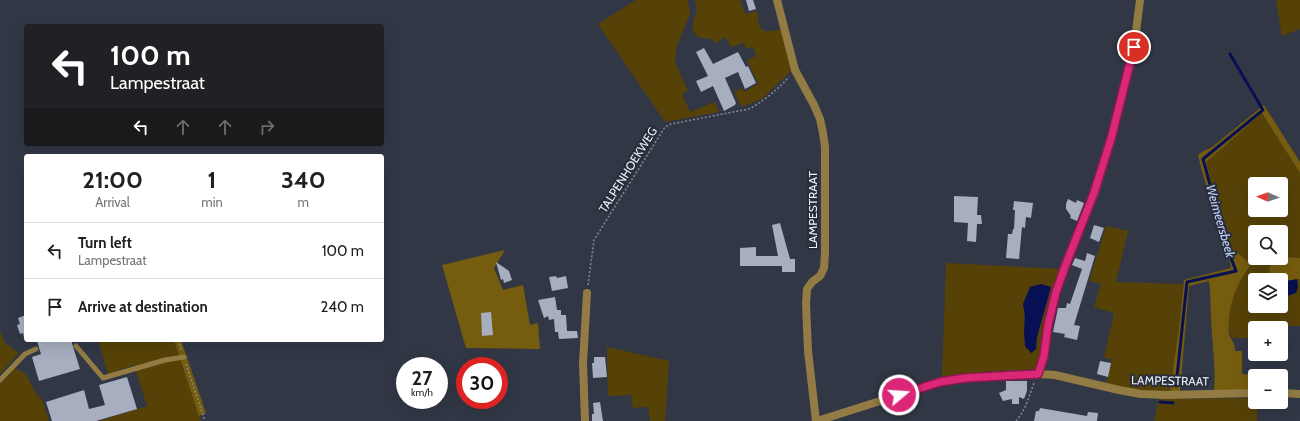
<!DOCTYPE html>
<meta charset="utf-8">
<style>
:root{--surface:#fff;--page:#f6f6f6;--text:#202124;--muted:#757577;--line:#e0e0e0}
body{margin:0;font-family:Cabin,sans-serif;background:var(--page);color:var(--text);height:100vh;display:flex;flex-direction:column;font-size:15px;white-space:nowrap}
*{box-sizing:border-box;margin:0}
p{font-size:13px;color:var(--muted)}
.icon{flex:none;width:22px;height:22px;fill:none;stroke:currentColor;stroke-width:2;stroke-linecap:round;stroke-linejoin:round}
.map{position:relative;flex:1;overflow:hidden}
.details{position:absolute;left:24px;top:154px;width:360px;height:188px;display:flex;flex-direction:column;background:var(--surface);border-radius:4px;box-shadow:0 4px 16px #0002}
.details>*{flex:none}
.banner{position:absolute;left:24px;top:24px;width:360px;height:122px;border-radius:4px;box-shadow:0 4px 16px #0002;background:#202124;color:#fff;overflow:hidden}
.needle{width:26px;rotate:272deg}
.controls{position:absolute;left:1248px;top:177px;display:grid;gap:8px}
.controls a{display:grid;place-items:center;width:40px;height:40px;border-radius:4px;background:var(--surface);box-shadow:0 4px 16px #0002;font-size:20px}
.speed{position:absolute;left:396px;top:357px;display:flex;gap:8px;font-size:20px;font-weight:700;text-align:center}
.speed>*{display:grid;place-content:center;width:52px;height:52px;border-radius:50%;background:var(--surface);box-shadow:0 4px 16px #0002;line-height:1}
.speed small{font-size:10px;font-weight:400}
.speed .limit{border:6px solid #d22;background:#fff;color:#111}
.pin{position:absolute;display:grid;place-items:center;width:34px;height:34px;color:#fff;margin:-17px;border:2px solid #fff;border-radius:50%;box-shadow:0 1px 4px #0007}
.me{position:absolute;width:44px;margin:-22px;rotate:72deg;stroke-linejoin:round;filter:drop-shadow(0 0 3px #0008)}
.turn{display:flex;align-items:center;gap:14px;height:84px;padding:0 20px;font-size:18px}
.turn .icon{width:52px;height:52px;stroke-width:2.5}
.turn b{display:block;font-size:28px;line-height:34px}
.lanes{display:flex;align-items:center;height:38px;padding:0 20px;background:#0003;justify-content:center;gap:20px;direction:ltr}
.lanes .off{opacity:.35}
.eta{display:flex;justify-content:space-evenly;align-items:center;height:68px;text-align:center}
.eta b{font-size:24px;font-weight:700;line-height:28px}
ul{padding:0;list-style:none}
li{display:flex;align-items:center;gap:12px;height:56px;padding:0 20px;border-top:1px solid var(--line)}
li div{flex:1}
li b{display:block;font-size:15px}
li em{font-style:normal}
.map>svg:first-child{display:block}
.green{fill:#564207;fill-rule:evenodd}
.forest{fill:#765c0e}
.water{fill:#071052}
.lines{fill:none;stroke-linecap:round;stroke-linejoin:round}
.stream{stroke:#071052;stroke-width:3}
.building{fill:#a6aebf}
.path{stroke:#858a96;stroke-width:1.5;stroke-dasharray:2 2;stroke-linecap:butt}
.lane{stroke:#927c44;stroke-width:5}
.street{stroke:#927c44;stroke-width:8}
.route-casing{stroke:#8e194d;stroke-width:10}
.route{stroke:#db2777;stroke-width:7}
.labels{text-anchor:middle;stroke-width:4;stroke-linejoin:round;paint-order:stroke}
.street-label{font-size:12px;fill:#ecf0f9;stroke:#272d3b}
.water-label{font-size:13px;font-style:italic;fill:#c0d0f9;stroke:#272d3b}
</style>
<div class="map">
<svg width="1300" height="421" viewBox="0 0 1300 421">
<rect width="100%" height="100%" fill="#313745"/>
<path class="green" d="M636 0H688L690 14 677 46 675 62 688 91 682 94 690 112 715 102 719 112 665 122 598 24Z
M695 0H740L745 14 757 11C760 34 761 33 783 29L791 71 762 99 741 107 734 92 742 88 744 92 758 84 747 60 756 56 753 47 746 49 744 43 731 47 726 37 715 43 711 39C700 38 697 39 692 28L697 9Z
M1276 0H1300V29L1282 36Z
M1262 113 1300 173V258L1285 257 1269 274 1272 279 1255 280C1255 284 1254 287 1254 291 1253 295 1255 301 1255 306H1281V298L1291 295 1298 287 1297 279H1300V326H1262V328H1255V338H1232C1225 328 1231 299 1236 288 1240 281 1245 273 1250 266L1228 245 1205 162ZM1255 184H1281V210H1255ZM1255 232H1281V258H1255Z
M1106 226 1128 231 1116 282 1183 284 1180 320 1170 391 1145 392 1106 384 1112 359 1104 358 1114 313 1094 307 1101 284 1089 281Z
M946 263 1061 269 1041 357 1037 367 1035 369 996 371 942 377ZM1051 287 1037 337 1036 349 1025 346C1024 332 1026 318 1023 304Z
M0 331 5 343 19 353 0 374Z
M98 340H174L201 421H99L147 406 134 365 108 374Z
M607 347 669 361 665 421H650L648 407 633 408 631 395 608 396Z
M15 368 26 374 35 392 43 401 49 421H0V384Z
M1255 398V402H1258L1257 421H1154L1159 399Z"/>
<path class="forest" d="M1264 105 1300 162V173L1262 113 1206 162 1228 245 1247 261 1250 266C1238 283 1231 297 1229 318 1229 323 1228 329 1229 334 1231 341 1235 341 1235 351H1242V374L1255 375V389L1214 391C1216 366 1212 343 1211 318 1210 306 1211 293 1209 281L1189 286 1180 392 1170 391 1180 320 1184 280 1231 268 1230 261 1224 249 1201 167 1198 155 1202 152 1212 147Z
M505 250 494 268 503 290 523 285 530 325 538 323 540 349 466 348 442 265Z
M1285 257 1300 258V279L1281 282V280L1272 279C1265 265 1273 262 1285 257Z
M174 340H181L206 413 199 416Z"/>
<path class="water" d="M1297 279 1298 287 1296 293 1281 298V282Z
M1041 284 1051 287 1037 337 1036 349 1031 353 1025 346 1024 332 1025 316 1023 304 1030 287Z"/>
<g class="lines">
<path class="stream" d="M1176 386 1187 282 1236 271 1228 250 1203 159 1263 110 1230 54
M1160 402 1173 403"/>
</g>
<path class="building" d="M746 0H753L756 9 749 11Z
M704 48 713 64 738 52 746 67 748 66 756 83 745 89 738 72 725 78 736 103 735 105 724 111 713 86 701 92 696 81 708 76 696 52Z
M954 196 978 197 977 215H981L982 224H977L976 242 967 241 968 223 954 222Z
M1068 199 1076 203 1077 200 1084 203 1077 221 1070 218 1071 216 1066 209V204Z
M1014 201 1033 203 1031 218 1026 217 1025 228 1022 227 1019 259 1006 258 1008 234H1012L1013 229H1014L1015 210H1013Z
M780 223 790 259H795V272H782V266H740V248L756 247V256H778L772 225Z
M1094 225 1104 228 1099 242 1090 238Z
M1087 253 1095 256 1074 325 1080 326 1077 340 1064 337 1065 334 1053 332 1058 308H1066L1067 303 1070 304 1082 269 1072 265 1075 258 1085 261Z
M496 262 509 271 512 280 504 283 503 279 501 280Z
M556 276 557 278 566 276 568 288 552 291 549 277Z
M555 297 557 310H561V315H566L567 331H577L578 338 559 339 558 332H555L554 319 549 320 548 316 544 318 538 300Z
M491 312 493 335 482 336 481 313Z
M26 315V338H24L23 333 20 334 17 325 20 324 18 318Z
M42 340H71L80 369 39 381 32 357 41 354 37 341Z
M594 357H605L607 377 593 378 592 363H594Z
M1100 361 1111 363 1108 377 1097 374Z
M127 377 137 409 96 421H52L46 402 84 390 89 409 105 405 99 385Z
M1006 381H1027V391L1024 399 1019 397V404H1012V399L1003 401 999 393 1006 390Z
M600 402 603 421H592V414H594L593 403Z
M1040 408 1087 416 1088 412 1098 413 1097 421H1034L1036 411H1039Z"/>
<g class="lines">
<path class="path" d="M588 285 594 240 665 127 671 124 749 109C764 101 777 90 789 77
M178 340 182 351
M186 364 205 421
M1016 421C1026 410 1029 396 1034 383"/>
<path class="lane" d="M76 346 103 378 165 360 184 357
M0 380 25 354 36 349"/>
<path class="street" d="M777 0 795 70 814 105 820 119 823 133 825 147V253L824 268 820 276 812 282 807 289 806 303 808 351 816 421
M1039 374 1044 356 1048 325 1056 292 1065 264 1095 193 1111 139 1134 47 1140 0
M1281 393 1300 394
M585 421 583 363 587 293
M817 421 940 382 965 378 1003 375 1039 374 1055 375 1119 390 1141 394 1166 395 1255 393"/>
</g>
<g class="lines">
<g class="route-casing">
<path id="route" d="M899 395 940 382 965 378 1038 374 1044 356 1048 325 1056 292 1066 264 1094 193 1111 139 1134 47"/>
</g>
<use href="#route" class="route"/>
</g>
<g class="labels">
<g class="street-label">
<text transform="translate(628 170) rotate(-58)" y="4">TALPENHOEKWEG</text>
<text transform="translate(813 210) rotate(-90)" y="4">LAMPESTRAAT</text>
<text transform="translate(1170 381) rotate(1)" y="4">LAMPESTRAAT</text>
</g>
<g class="water-label">
<text transform="translate(1221 221) rotate(74)" y="5">Weimeersbeek</text>
</g>
</g>
</svg>
<div class="controls">
<a><svg class="needle" viewBox="-14 -14 28 28"><path d="M0-13l5 13h-10z" fill="#e53935"/><path d="M0 13l5-13h-10z" fill="#757577"/></svg></a>
<a><svg class="icon" aria-label="search" viewBox="0 0 24 24"><circle cx="10" cy="10" r="6"/><path d="M15 15l6 6"/></svg></a>
<a><svg class="icon" aria-label="layers" viewBox="0 0 24 24"><path d="M12 4l9 5-9 5-9-5zM3 14l9 5 9-5"/></svg></a>
<a>+</a>
<a>−</a>
</div>
<div class="speed"><div>27<small>km/h</small></div><div class="limit">30</div></div>
<div class="pin" style="left:1134px;top:47px;background:#d93025"><svg class="icon" aria-label="arrive" viewBox="0 0 24 24"><path d="M6 21V4h12l-3 4 3 4H6"/></svg></div>
<svg class="me" style="left:899px;top:395px" viewBox="-20 -20 40 40"><circle r="17" fill="#db2777" stroke="#fff" stroke-width="3"/><path d="M0-11L8 9 0 5-8 9z" fill="#fff"/></svg>
<div class="banner">
<div class="turn"><svg class="icon" aria-label="left" viewBox="0 0 24 24"><path d="M17 20v-9H6M10 6l-5 5 5 5"/></svg><div><b>100 m</b>Lampestraat</div></div>
<div class="lanes"><svg class="icon" aria-label="left" viewBox="0 0 24 24"><path d="M17 20v-9H6M10 6l-5 5 5 5"/></svg><svg class="icon off" aria-label="ahead" viewBox="0 0 24 24"><path d="M12 20V5M6 11l6-6 6 6"/></svg><svg class="icon off" aria-label="ahead" viewBox="0 0 24 24"><path d="M12 20V5M6 11l6-6 6 6"/></svg><svg class="icon off" aria-label="right" viewBox="0 0 24 24"><path d="M7 20v-9h11M14 6l5 5-5 5"/></svg></div>
</div>
<section class="details">
<div class="eta">
<div><b>21:00</b><p>Arrival</p></div>
<div><b>1</b><p>min</p></div>
<div><b>340</b><p>m</p></div>
</div>
<ul>
<li><svg class="icon" aria-label="left" viewBox="0 0 24 24"><path d="M17 20v-9H6M10 6l-5 5 5 5"/></svg><div><b>Turn left</b><p>Lampestraat</p></div><em>100 m</em></li>
<li><svg class="icon" aria-label="arrive" viewBox="0 0 24 24"><path d="M6 21V4h12l-3 4 3 4H6"/></svg><div><b>Arrive at destination</b></div><em>240 m</em></li>
</ul>
</section>
</div>
